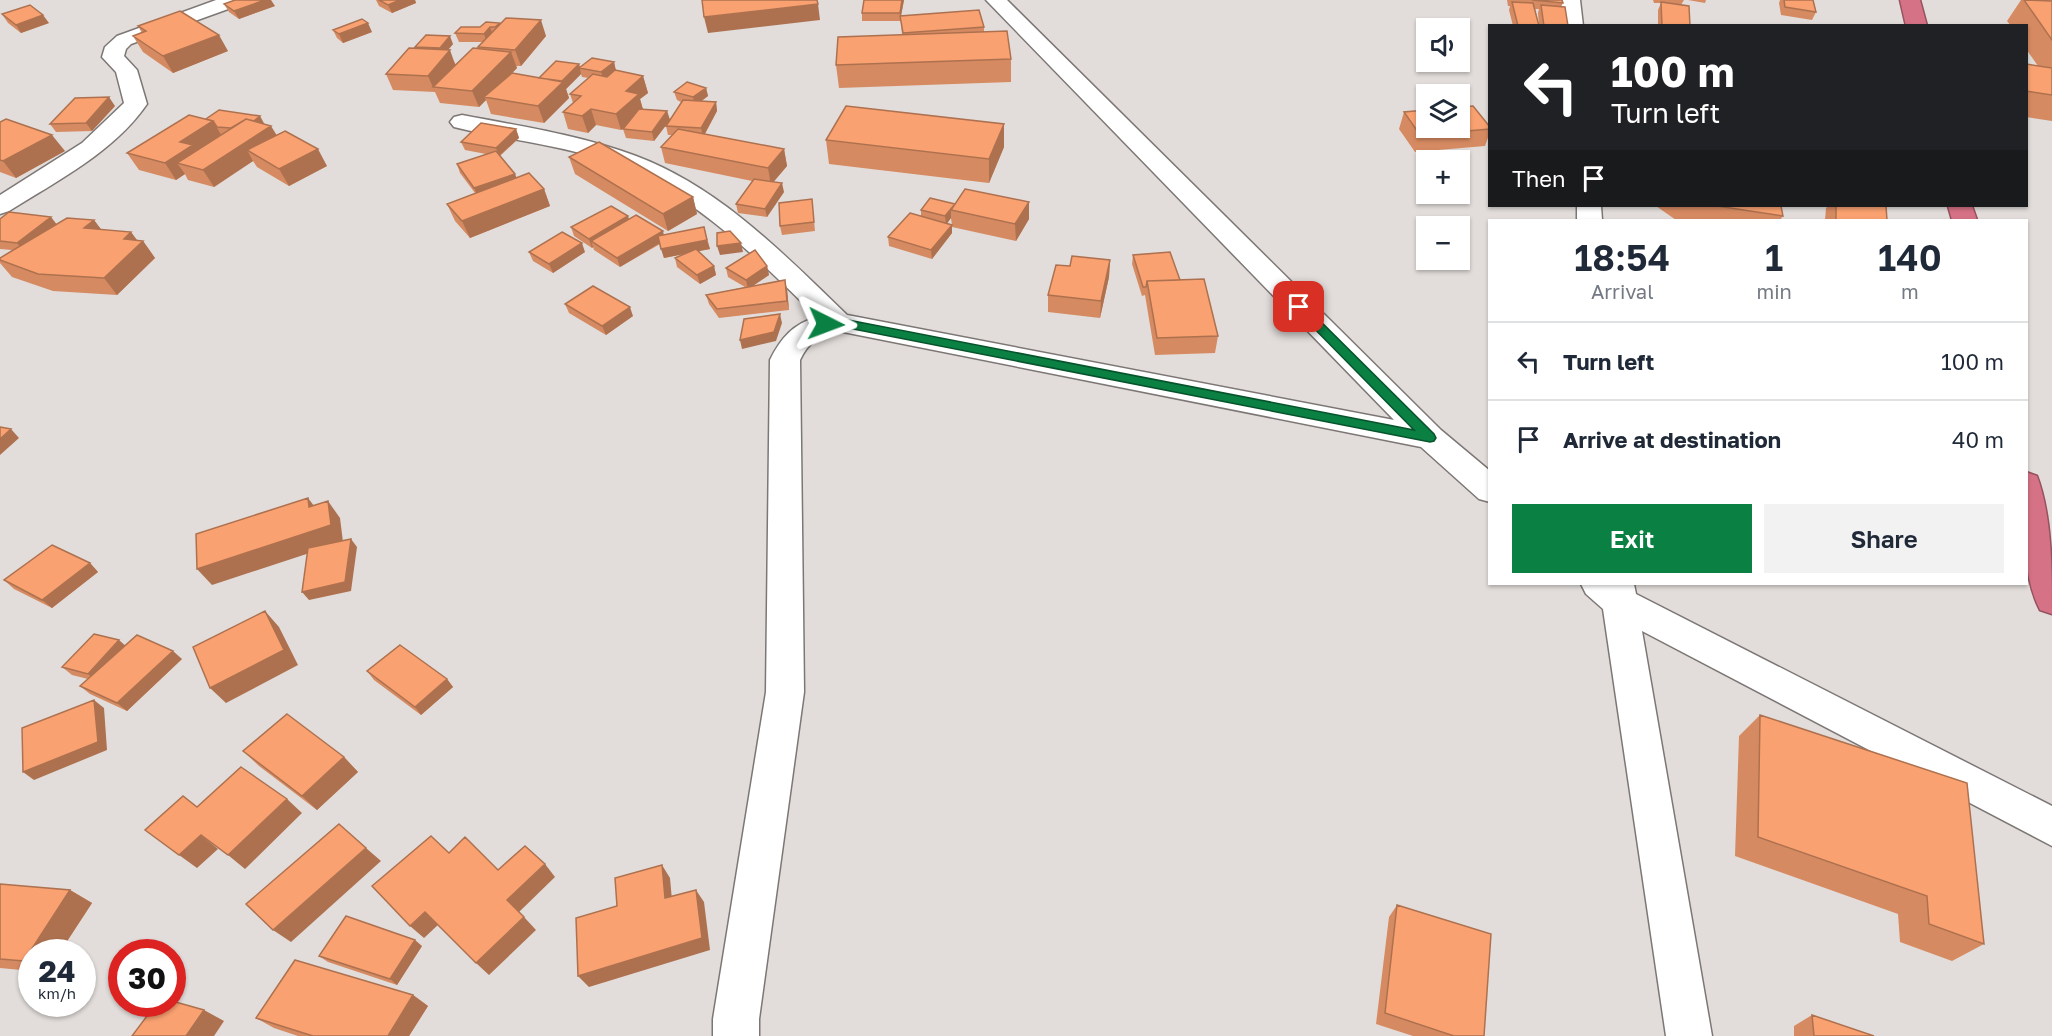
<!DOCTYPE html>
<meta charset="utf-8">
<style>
:root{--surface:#fff;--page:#f2f2f3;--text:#1f2937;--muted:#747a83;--line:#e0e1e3;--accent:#0b8043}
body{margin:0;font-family:"Golos Text",sans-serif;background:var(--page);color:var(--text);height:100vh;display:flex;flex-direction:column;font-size:22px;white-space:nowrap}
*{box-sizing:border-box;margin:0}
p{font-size:20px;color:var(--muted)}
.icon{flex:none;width:33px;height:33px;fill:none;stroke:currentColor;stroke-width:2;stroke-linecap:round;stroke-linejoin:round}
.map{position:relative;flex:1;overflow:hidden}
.sheet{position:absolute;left:1488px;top:219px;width:540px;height:366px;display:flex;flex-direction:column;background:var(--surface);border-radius:0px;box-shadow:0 2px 4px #0004}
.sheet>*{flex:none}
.guide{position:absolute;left:1488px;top:24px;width:540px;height:183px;border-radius:0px;box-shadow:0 2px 4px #0004;background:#202124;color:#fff;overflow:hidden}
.buttons{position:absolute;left:1416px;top:18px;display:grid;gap:12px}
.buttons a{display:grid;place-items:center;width:54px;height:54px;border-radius:0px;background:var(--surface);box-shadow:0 2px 4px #0004;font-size:30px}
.speed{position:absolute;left:18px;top:939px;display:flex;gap:12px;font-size:30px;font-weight:700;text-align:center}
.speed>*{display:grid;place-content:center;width:78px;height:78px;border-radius:50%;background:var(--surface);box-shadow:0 2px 4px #0004;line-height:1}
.speed small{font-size:15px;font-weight:400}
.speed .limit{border:9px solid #d22;background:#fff;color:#111}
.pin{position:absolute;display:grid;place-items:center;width:51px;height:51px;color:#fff;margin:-26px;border-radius:12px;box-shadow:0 3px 9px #0006}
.me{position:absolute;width:66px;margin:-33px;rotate:93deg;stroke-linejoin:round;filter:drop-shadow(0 0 4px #0008)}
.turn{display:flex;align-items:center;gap:21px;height:126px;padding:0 24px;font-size:27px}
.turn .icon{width:78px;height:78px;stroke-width:2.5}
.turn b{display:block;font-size:42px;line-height:51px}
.then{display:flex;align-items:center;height:57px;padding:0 24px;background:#0003;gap:12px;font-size:22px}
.eta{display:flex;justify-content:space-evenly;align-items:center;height:102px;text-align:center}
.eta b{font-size:36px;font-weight:600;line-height:42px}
.button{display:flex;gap:12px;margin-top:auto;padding:12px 24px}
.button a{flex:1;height:69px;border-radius:0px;background:var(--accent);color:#fff;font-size:24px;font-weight:600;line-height:69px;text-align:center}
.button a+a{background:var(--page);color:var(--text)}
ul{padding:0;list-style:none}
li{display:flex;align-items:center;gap:18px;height:78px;padding:0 24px;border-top:2px solid var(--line)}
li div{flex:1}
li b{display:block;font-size:22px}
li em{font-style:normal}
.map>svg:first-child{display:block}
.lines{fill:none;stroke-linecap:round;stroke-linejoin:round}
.street-casing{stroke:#7c7775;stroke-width:3}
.highway-casing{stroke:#95535f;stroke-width:3}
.street{fill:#fff;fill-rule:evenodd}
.highway{fill:#d67285;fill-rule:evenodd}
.wall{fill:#d68a61;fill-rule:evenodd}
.shaded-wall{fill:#ae714f}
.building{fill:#f9a171;stroke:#ae714f;stroke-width:1.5}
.route{fill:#0b8043;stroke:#07532c;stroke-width:1.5}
</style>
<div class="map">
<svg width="2052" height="1036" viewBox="0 0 2052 1036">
<rect width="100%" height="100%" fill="#e2ddda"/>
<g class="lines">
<g class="street-casing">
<path id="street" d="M216 0H245L242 4 131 44 126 49 124 56 137 70 147 104C114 152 57 181 9 211L0 214V195L82 143 124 103 116 72 102 57 105 47 117 36Z
M986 0H1007L1441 430 1490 471V502L1479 499 1421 447 838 331C819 334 808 343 800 360L804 692 759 1019V1036H713V1019L766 692 770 360C781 338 793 324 817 317 752 253 686 186 597 158 550 143 501 139 454 127L450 122 454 117 462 115C520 126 580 135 636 156 719 187 784 254 847 315L1394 420Z
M1560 0H1580L1583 26H1563Z
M1577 206H1601L1602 220H1577Z
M1581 584H1634L1636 594 2052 806V846L1642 631 1712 1036H1666L1603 609 1586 594Z"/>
</g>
<g class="highway-casing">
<path id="highway" d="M1900 0H1920L1927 26H1906Z
M1948 206H1972L1977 220H1952Z
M2026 472 2037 476C2052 516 2052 570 2052 614L2040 610C2019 569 2026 516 2026 472Z"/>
</g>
<use href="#street" class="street"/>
<use href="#highway" class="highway"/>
</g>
<path class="wall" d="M376 0H415L416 3 392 13 379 6Z
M864 0H904L901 16 984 27V32L1011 59V82L839 88 836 65 902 35 901 21H862V13Z
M1507 0H1562L1563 3 1561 7 1568 26H1539L1538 13 1539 9H1535L1539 26H1513L1509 10 1510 6H1508Z
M1653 0H1684L1681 5 1690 26H1658V10L1661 3H1654Z
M1688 0H1706L1705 3Z
M1780 0H1813L1816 12 1812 20 1781 15 1779 3Z
M2021 0H2052V121L2026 117V64L2038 66 2026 49V26H2011L2007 21Z
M224 4 275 6 239 19 229 12Z
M2 14 49 23 21 33 8 23Z
M500 24 546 36 521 66H516L517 68 508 77 539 78 579 64 580 67 614 62 616 71 643 76 648 93 640 99 643 109 667 111 670 120 654 141 626 138 623 129 624 128 621 130 596 125 588 133 568 129 563 112 573 103 570 94 589 78 582 77 581 74 566 89 569 98 544 123 491 114 486 100 479 107 440 103 435 92 393 90 386 74 416 49 415 47 453 44 448 50 456 65 479 49 478 47 483 42H459L455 33 480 27Z
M138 26 228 51 173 73 143 52 133 36 142 33Z
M333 30 372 32 343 43 337 38Z
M706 88 708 96 701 101 716 102 717 111 705 134 784 149 787 166 773 182 784 192 767 217 738 213 736 204 752 181 665 163 661 147 672 135H668L666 126 681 102 677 100 674 92Z
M115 106 92 131 56 132 50 124Z
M1404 112 1490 127V132L1485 146 1415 152 1399 129Z
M206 119 265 124 277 136 327 166 289 186 257 167 253 161 214 187 188 180 185 174 176 180 139 170 127 153Z
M0 122 65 151 16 178 0 172Z
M1004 124V147L989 183 829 164 826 140Z
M516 129 519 138 500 156 516 177 544 189 550 206 470 238 455 221 447 204 475 193 460 173 457 164 486 154 465 150 461 142Z
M569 157 693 197 697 214 668 231 575 174Z
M812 199 815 231 782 235 780 226Z
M1029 202V219L1016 241 952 227V233L932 259 889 246 888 237 921 216V210L955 204ZM951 218 952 225 947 223Z
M1656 206H1781L1783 216 1780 220H1676Z
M1828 206H1886L1887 220H1825L1826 208Z
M0 219 56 224 94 220 101 230 131 232 137 241H143L155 258 117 295 53 291 12 277 0 263V258L12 250 0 249Z
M629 219 664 235 704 227 710 249 698 251 714 266 716 275 700 284 677 267 675 258 683 254 664 258 660 244 620 267 594 250 593 247 592 248 574 236 571 227Z
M529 252H585L553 273 533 261Z
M1133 255 1180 280 1218 336 1215 353 1155 355 1145 295 1142 296 1132 264Z
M1110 260 1109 277 1100 318 1048 312V295L1070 266Z
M767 266 769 275 753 286 787 289 789 310 719 318 709 304 706 295 745 287 728 277 726 268Z
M565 304 633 316 606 335 569 313Z
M90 563 98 572 52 608 14 589 4 580Z
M125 645 182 659 127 711 90 694 80 686 88 679 72 675 62 667Z
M367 671 447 679 453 687 421 715 374 680Z
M1760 715 1984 944 1952 961 1900 942 1898 914 1735 856 1739 736Z
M243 751 344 757 358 772 317 810 259 766Z
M0 884 70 890 92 903 60 952H32V971L0 968Z
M1397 905 1484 1036H1413L1376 1024 1389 917Z
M422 946 397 985 328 962 319 956Z
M413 995 428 1006 409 1036H298L274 1028 256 1018Z
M1812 1015 1874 1036H1794V1026Z"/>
<path class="shaded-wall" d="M265 0H271L275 6 239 19 234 11Z
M400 0H415L416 3 392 13 388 5Z
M902 0H904L900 21V13Z
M818 4 820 20 708 33 704 17Z
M43 15 49 23 21 33 16 25Z
M541 20 546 36 521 66 515 50Z
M368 23 372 32 343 43 339 34Z
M490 27 493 35 487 43 484 34Z
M219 35 228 51 173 73 163 56Z
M450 36 453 44 443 56 440 48Z
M450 50 456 67 433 87 435 92 428 76Z
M511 52 517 68 488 98 484 97 486 100 479 107 472 91Z
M614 62 616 71 604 81 601 72Z
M579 64 581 74 566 89 569 98 544 123 538 106Z
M643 76 648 93 640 99 643 110 621 130 616 114 626 91Z
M706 88 708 96 695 106 693 97Z
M109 97 115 106 92 131 86 123Z
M716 102 717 111 703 137 701 128Z
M591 109 596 125 588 133 582 116Z
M667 111 670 120 654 141 652 132Z
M260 116 265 125 243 130Z
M213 121 223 138 177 163 185 174 176 180 165 163 180 142Z
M1004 124V147L989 183V159Z
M271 126 281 142 247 150 253 161 214 187 203 170Z
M516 129 519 138 499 156 496 148Z
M52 135 65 151 16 178 3 161Z
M318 149 327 166 289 186 279 169Z
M784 149 787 166 771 185 768 168Z
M515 174 519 183 478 197 474 188Z
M782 183 784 192 767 217 765 209Z
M544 189 550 206 470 238 462 221Z
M693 197 697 214 668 231 663 214Z
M1029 202V219L1016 241 1015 224Z
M955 204 951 210V218L946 225 945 216Z
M628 216 631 225 591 241 593 247 592 248 589 239Z
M51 217 58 226 24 252 17 243Z
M94 220 107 237 84 228Z
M952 225V233L932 259 931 250Z
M663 231 665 240 620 267 617 258Z
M131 232 140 244 143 241 155 258 117 295 104 278 124 239Z
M707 240 710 249 664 258 661 249Z
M582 243 585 252 553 273 549 264Z
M741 243 743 252 720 255 717 246Z
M1110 260 1109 277 1100 318 1101 301Z
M714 266 716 275 700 284 697 275Z
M767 266 769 275 748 289 746 280Z
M785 280 787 289 789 310 787 301Z
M630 307 633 316 606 335 602 326Z
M780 314 782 323 776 341 742 349 740 340Z
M11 429 19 438 0 455V439Z
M308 498 321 515 309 507Z
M328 501 340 518 343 542 212 585 197 569Z
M351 539 357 547 351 591 309 600 302 592Z
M90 563 98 572 52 608 42 600Z
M265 611 279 627 298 665 226 703 210 688Z
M119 640 128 648 97 682 88 674Z
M173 651 182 659 127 711 117 703Z
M447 679 453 687 421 715 415 707Z
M94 700 104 708 107 750 34 780 23 772Z
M344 757 358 772 317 810 302 796Z
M287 799 302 813 245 869 228 855Z
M201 835 218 849 197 868 179 855Z
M366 848 381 861 291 942 273 930Z
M545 864 555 877 518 913 507 900Z
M662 865 670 878 673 911 665 898Z
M70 890 92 903 60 952H32V965L24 961Z
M696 890 704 902 710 950 589 987 578 976Z
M425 912 439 924 424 938 410 926Z
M524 917 536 930 489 975 476 963Z
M415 940 422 946 397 985 390 979Z
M413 995 428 1006 409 1036H388Z
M204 1010 224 1021 214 1036H186Z"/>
<path class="building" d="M235 0H265L234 11 224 4Z
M379 0H400L388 5Z
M702 0H817L818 4 704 17Z
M864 0H902L900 13H862Z
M1532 0H1562L1563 3Z
M1784 0H1813L1816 12 1785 7Z
M2024 0 2052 1V40Z
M1512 2 1533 3 1539 26H1518Z
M1661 2 1689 6 1690 26H1662Z
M30 5 43 15 16 25 2 14Z
M1541 5 1565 7 1568 26H1544Z
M979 10 984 27 903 33 900 16Z
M180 11 219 35 163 56 133 36 146 31 138 26Z
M506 18 541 20 515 50 478 47Z
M362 19 368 23 339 34 333 30Z
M486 22 500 23 495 27H490L484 34 455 33 461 27H480Z
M1007 31 1011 59 836 65 838 37Z
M426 35 450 36 440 48 415 47Z
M409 48 450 50 428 76 386 74Z
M473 48 511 52 472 91 433 87Z
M592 58 614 62 601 72 579 68Z
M556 61 579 64 562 81 539 78Z
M2026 64 2052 68V95L2026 91Z
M615 70 643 76 626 91 639 94 616 114 591 109 582 116 563 112 581 96 570 94 593 74 607 77Z
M512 73 563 82 538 106 484 97Z
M687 82 706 88 693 97 674 92Z
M109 97 86 123 50 124 75 98Z
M683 100 716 102 701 128 666 126Z
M846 106 1004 124 989 159 826 140Z
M1473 106 1490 127V129L1420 135 1404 112 1426 110V128H1460V107Z
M639 109 667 111 652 132 623 129Z
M219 110 260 116 254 121 246 119 231 128 217 127 213 121 206 119Z
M189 115 213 121 180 142 193 145 165 163 127 153Z
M6 119 52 135 3 161 0 160V122Z
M246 119 271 126 203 170 177 163Z
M481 123 516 129 496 148 461 142Z
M678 129 784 149 768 168 661 147Z
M285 131 318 149 279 169 247 150Z
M599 142 693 197 663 214 569 157Z
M496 151 515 174 474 188 457 164Z
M529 173 544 189 462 221 447 204Z
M754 179 782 183 765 209 736 204Z
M965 189 1029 202 1015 224 951 210Z
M930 198 955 204 945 216 921 210Z
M812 199 814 222 780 226 779 203Z
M611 206 628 216 589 239 571 227Z
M1717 206H1781L1783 216Z
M1836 206H1886L1887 220H1836Z
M9 212 51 217 17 243 0 241V219Z
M910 213 952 225 931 250 888 237Z
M636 215 663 231 617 258 591 241Z
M67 218 94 220 84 228 131 232 124 239 143 241 104 278 38 274 0 260V258Z
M704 227 707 240 661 249 658 236Z
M730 231 741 243 717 246V233Z
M562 232 582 243 549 264 529 252Z
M696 249 714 266 697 275 675 258Z
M755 250 767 266 746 280 726 268Z
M1170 252 1180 280 1147 281 1146 287H1143L1133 255Z
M1072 256 1110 260 1101 301 1048 295 1056 265 1070 266Z
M1204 279 1218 336 1157 338 1147 281Z
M785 280 787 301 717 309 706 295Z
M593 286 630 307 602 326 565 304Z
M780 314 774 332 740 340 744 319Z
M0 427 11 429 0 439Z
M308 498 309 507 328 501 331 525 197 569 196 534Z
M351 539 345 582 302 592 308 548Z
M52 545 90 563 42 600 4 580Z
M265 611 284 650 210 688 193 647Z
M94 634 119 640 88 674 62 667Z
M137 635 173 651 117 703 80 686Z
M400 645 447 679 415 707 367 671Z
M94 700 98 742 23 772 22 728Z
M287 714 344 757 302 796 243 751Z
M1760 715 1967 783 1984 944 1929 924 1927 896 1758 837Z
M241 767 287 799 228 855 201 835 179 855 145 830 183 796 197 807Z
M339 824 366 848 273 930 246 904Z
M431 836 449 853 465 837 498 870 525 846 545 864 507 900 524 917 476 963 425 912 410 926 372 886Z
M662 865 665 898 696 890 702 938 578 976 576 918 617 906 615 878Z
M0 884 70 890 24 961 0 959Z
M1397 905 1491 934 1484 1036H1454L1385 1013Z
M346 916 415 940 390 979 319 956Z
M295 960 413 995 388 1036H313L256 1018Z
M172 1001 204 1010 186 1036H132L156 1004H172Z
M1812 1015 1874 1036H1814Z"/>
<path class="route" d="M1299 303 1303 304 1434 434 1436 438 1434 441 1430 442 838 326 826 328 821 324 822 321 838 318 1414 430 1295 309V304Z"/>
</svg>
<div class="buttons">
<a><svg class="icon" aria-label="sound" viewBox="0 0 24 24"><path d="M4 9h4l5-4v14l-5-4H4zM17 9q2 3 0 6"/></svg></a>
<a><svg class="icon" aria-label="layers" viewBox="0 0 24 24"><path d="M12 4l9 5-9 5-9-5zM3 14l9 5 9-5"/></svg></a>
<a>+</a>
<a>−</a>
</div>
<div class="speed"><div>24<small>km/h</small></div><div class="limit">30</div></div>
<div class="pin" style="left:1299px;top:307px;background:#d93025"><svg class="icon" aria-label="arrive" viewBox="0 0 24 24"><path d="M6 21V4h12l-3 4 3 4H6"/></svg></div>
<svg class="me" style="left:826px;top:324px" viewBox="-20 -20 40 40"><path d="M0-17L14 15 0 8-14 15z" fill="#0b8043" stroke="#fff" stroke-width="4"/></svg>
<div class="guide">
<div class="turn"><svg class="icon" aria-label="left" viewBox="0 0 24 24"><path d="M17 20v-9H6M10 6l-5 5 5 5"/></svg><div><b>100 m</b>Turn left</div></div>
<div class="then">Then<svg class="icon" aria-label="arrive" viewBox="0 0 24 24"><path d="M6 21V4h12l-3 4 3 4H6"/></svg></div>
</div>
<section class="sheet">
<div class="eta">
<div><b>18:54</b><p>Arrival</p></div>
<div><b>1</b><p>min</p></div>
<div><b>140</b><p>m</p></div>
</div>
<ul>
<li><svg class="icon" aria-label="left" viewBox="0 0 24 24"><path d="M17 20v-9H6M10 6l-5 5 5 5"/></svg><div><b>Turn left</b></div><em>100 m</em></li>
<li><svg class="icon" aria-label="arrive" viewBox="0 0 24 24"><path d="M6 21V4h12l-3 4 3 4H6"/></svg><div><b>Arrive at destination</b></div><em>40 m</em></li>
</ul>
<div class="button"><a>Exit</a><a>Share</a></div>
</section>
</div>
